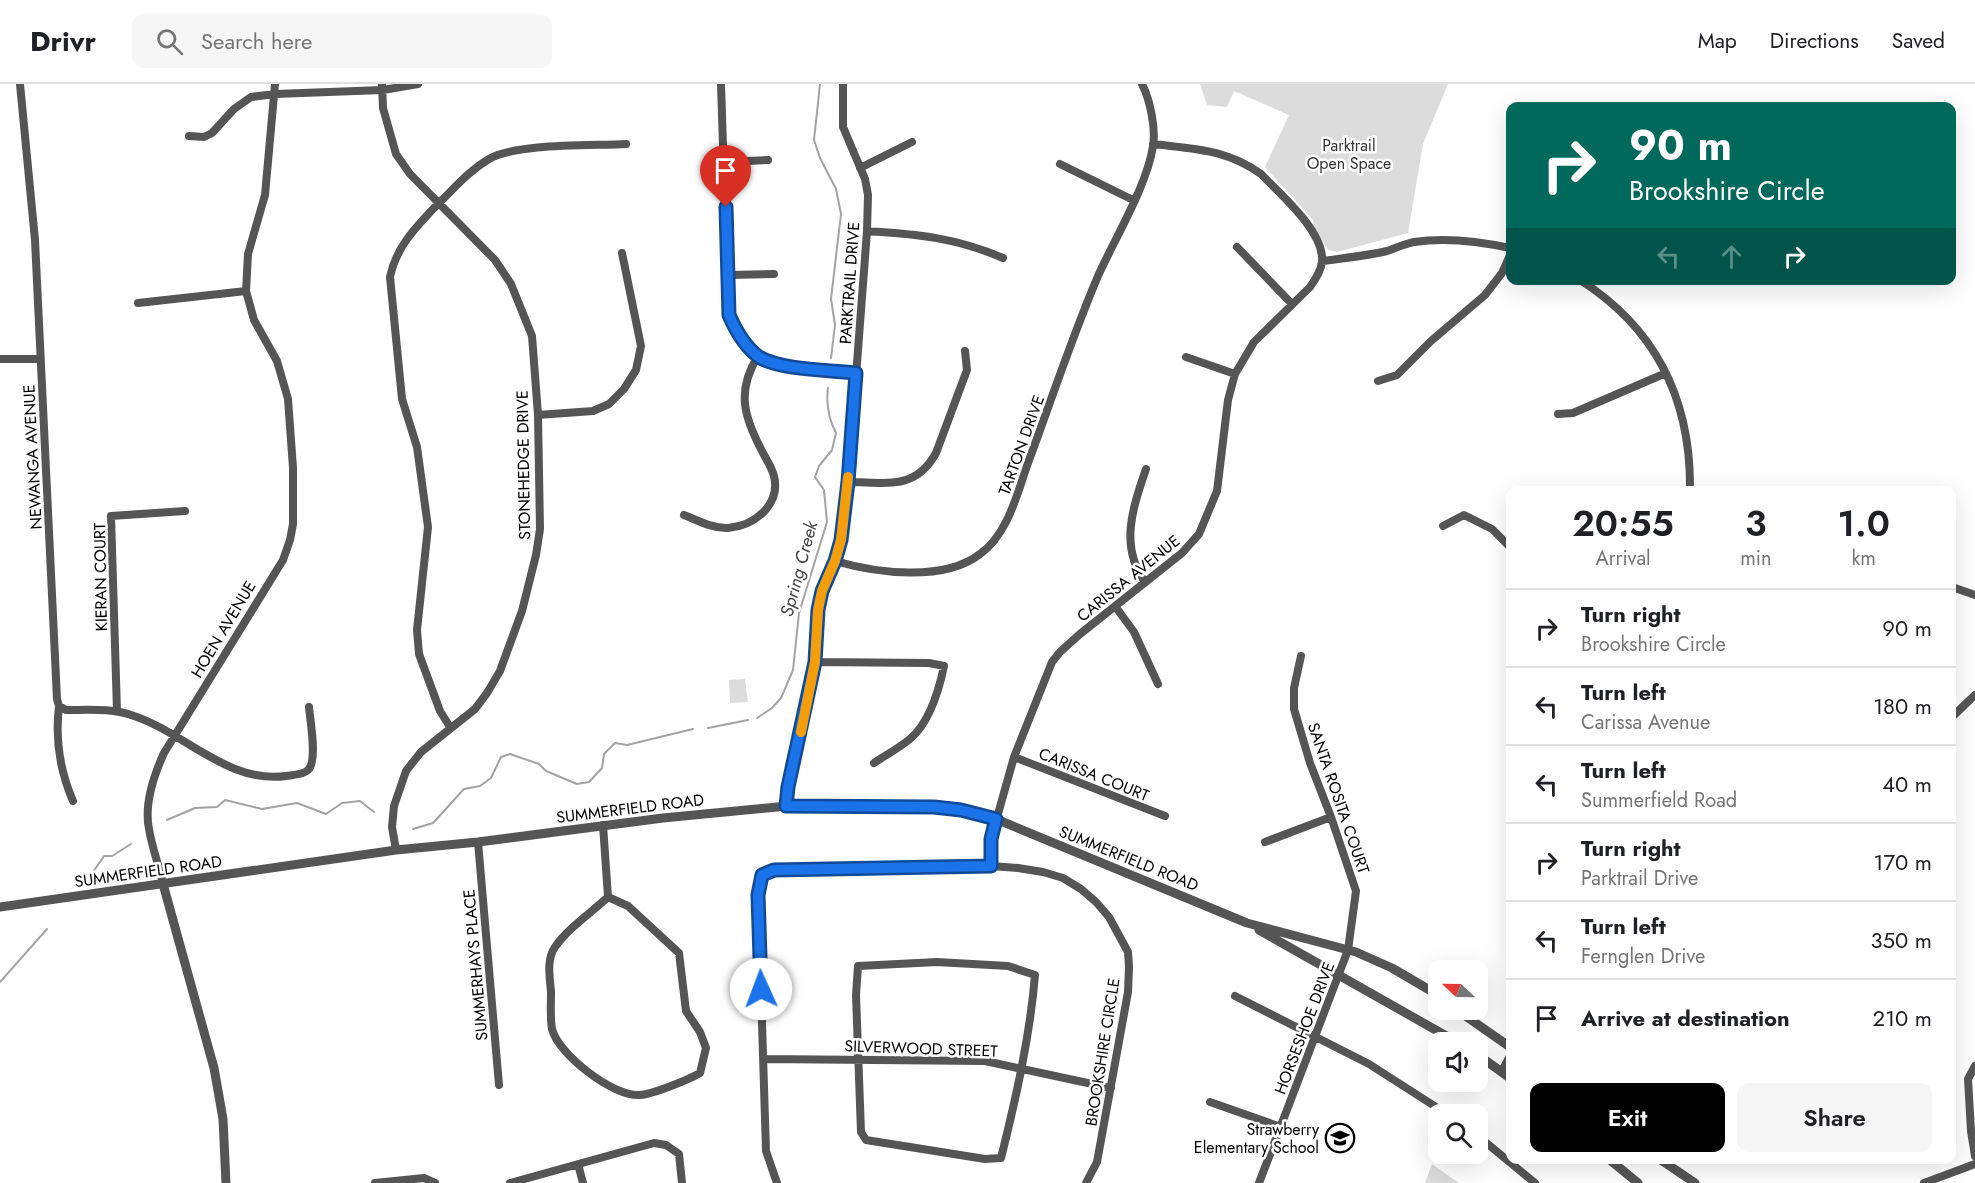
<!DOCTYPE html>
<style>
:root{--surface:#fff;--page:#f6f6f6;--text:#202124;--muted:#757577;--line:#e0e0e0;--accent:#000}
body{margin:0;font-family:Jost,sans-serif;background:var(--page);color:var(--text);height:100vh;display:flex;flex-direction:column;font-size:22px;white-space:nowrap}
*{box-sizing:border-box;margin:0}
p{font-size:20px;color:var(--muted)}
.icon{flex:none;width:33px;height:33px;fill:none;stroke:currentColor;stroke-width:2;stroke-linecap:round;stroke-linejoin:round}
.map{position:relative;flex:1;overflow:hidden}
.drawer{position:absolute;left:1506px;top:402px;width:450px;height:678px;display:flex;flex-direction:column;background:var(--surface);border-radius:12px;box-shadow:0 6px 24px #0002}
.drawer>*{flex:none}
.guide{position:absolute;left:1506px;top:18px;width:450px;height:183px;border-radius:12px;box-shadow:0 6px 24px #0002;background:#00695c;color:#fff;overflow:hidden}
.needle{width:39px;rotate:292deg}
.controls{position:absolute;left:1428px;top:876px;display:grid;gap:12px}
.controls a{display:grid;place-items:center;width:60px;height:60px;border-radius:12px;background:var(--surface);box-shadow:0 6px 24px #0002;font-size:30px}
.pin{position:absolute;display:grid;place-items:center;width:51px;height:51px;color:#fff;margin:-62px -26px;border-radius:50% 50% 50% 0;rotate:-45deg;box-shadow:0 0 6px #0007}
.pin .icon{rotate:45deg}
.me{position:absolute;width:66px;margin:-33px;rotate:358deg;stroke-linejoin:round;filter:drop-shadow(0 0 4px #0008)}
.turn{display:flex;align-items:center;gap:21px;height:126px;padding:0 24px;font-size:27px}
.turn .icon{width:78px;height:78px;stroke-width:2.5}
.turn b{display:block;font-size:42px;line-height:51px}
.lanes{display:flex;align-items:center;height:57px;padding:0 24px;background:#0003;justify-content:center;gap:30px;direction:ltr}
.lanes .off{opacity:.35}
.eta{display:flex;justify-content:space-evenly;align-items:center;height:102px;text-align:center}
.eta b{font-size:36px;font-weight:600;line-height:42px}
.button{display:flex;gap:12px;margin-top:auto;padding:12px 24px}
.button a{flex:1;height:69px;border-radius:12px;background:var(--accent);color:#fff;font-size:24px;font-weight:600;line-height:69px;text-align:center}
.button a+a{background:var(--page);color:var(--text)}
ul{padding:0;list-style:none}
li{display:flex;align-items:center;gap:18px;height:78px;padding:0 24px;border-top:2px solid var(--line)}
li div{flex:1}
li b{display:block;font-size:22px}
li em{font-style:normal}
header{display:flex;align-items:center;gap:36px;box-sizing:border-box;height:84px;padding:0 30px;background:var(--surface);border-bottom:2px solid var(--line)}
header strong{font-size:28px}
nav{display:flex;gap:33px;margin-inline-start:auto;font-size:21px}
.search{width:420px;height:54px;background:var(--page);display:flex;align-items:center;gap:15px;box-sizing:border-box;padding:0 21px;border-radius:12px;color:var(--muted);font-size:22px}
.map>svg:first-child{display:block}
.green{fill:#dcdcdc}
.lines{fill:none;stroke-linecap:round;stroke-linejoin:round}
.stream{stroke:#a3a3a3;stroke-width:2}
.minor{stroke:#555;stroke-width:8}
.tertiary{stroke:#555;stroke-width:9}
.route-casing{stroke:#114b97;stroke-width:15}
.route{stroke:#1a73e8;stroke-width:10}
.slow{stroke:#f59e0b;stroke-width:10}
.labels{text-anchor:middle;stroke-width:5;stroke-linejoin:round;paint-order:stroke}
.park-label{font-size:16px;fill:#333;stroke:#fff}
.street-label{font-size:16px;fill:#000;stroke:#fff}
.poi-label{font-size:16px;fill:#000;stroke:#fff;text-anchor:end}
.water-label{font-size:18px;font-style:italic;fill:#444;stroke:#fff}
</style>
<header>
<strong>Drivr</strong>
<div class="search"><svg class="icon" aria-label="search" viewBox="0 0 24 24"><circle cx="10" cy="10" r="6"/><path d="M15 15l6 6"/></svg>Search here</div>
<nav><a>Map</a><a>Directions</a><a>Saved</a></nav>
</header>
<div class="map">
<svg width="1975" height="1099" viewBox="0 0 1975 1099">
<rect width="100%" height="100%" fill="#fff"/>
<path class="green" d="M1200 0H1448L1423 60 1408 149 1337 168 1328 166 1314 142 1313 136 1265 83 1289 31 1234 7 1227 23 1207 21Z
M745 595 748 618 730 619 729 596Z
M1432 1080 1459 1099H1425Z"/>
<g class="lines">
<path class="stream" d="M820 0 814 56 820 74 836 105 841 130 831 215 835 241 831 274
M757 634 772 624 781 614 793 586 799 529 827 438 824 406 815 393 819 382 832 366 836 349C828 334 826 320 828 304
M708 644 748 636
M167 736 195 724 217 723 225 716 262 725 297 719 326 730 342 719 360 717 374 728
M413 745 433 739 464 705 480 702 491 694 501 673 510 670 539 680 546 687 577 700 589 698 602 684 604 670 615 659 627 661 693 645
M91 791 104 772H112L131 760
M0 898 47 845"/>
<path class="minor" d="M20 0 35 156 57 615 59 622 66 626C89 626 112 624 134 632 185 649 228 700 286 692 293 691 303 691 308 686 318 677 310 636 309 623
M382 0 383 24 396 70 410 90 495 176 511 200 532 252 538 331 540 445 536 471 522 527 500 587 487 609 475 625 421 668 406 687 394 722 392 743 396 766
M721 0 728 216C733 288 802 283 856 289
M189 52 204 53 212 49 234 25 251 13 275 10 383 6 418 0
M724 78 768 76
M1060 80 1133 116
M860 84 912 58
M867 147C917 150 957 154 1003 174
M1237 163 1292 220
M1322 177C1344 174 1366 172 1387 167 1396 164 1404 160 1414 158 1446 153 1478 157 1510 164
M728 191 774 190
M1580 196C1657 245 1691 317 1690 406
M138 219 246 207
M1186 273 1235 290
M0 275H40
M1378 297 1397 291 1431 257 1485 211 1502 189 1510 171
M1558 330 1573 329 1666 289
M538 331 593 327 609 320 624 305 636 286 641 262 622 169
M848 398C886 398 915 407 936 369L967 286 965 267
M684 431C697 436 713 445 728 444 754 442 781 421 774 392 772 384 766 375 762 367 744 333 736 307 758 272
M1443 442 1464 431 1492 445 1510 463
M835 477C876 489 944 498 980 470 1008 450 1017 410 1028 379 1051 317 1072 253 1098 192 1115 154 1147 102 1153 62 1156 44 1150 16 1142 0
M1145 498C1119 462 1133 423 1146 385
M1952 503 1975 511
M1115 522 1134 548 1158 600
M815 578 929 579 944 582C939 606 929 639 910 655 899 664 886 671 874 679
M59 622C55 655 60 687 73 717
M117 627 111 432 185 427
M1952 633 1975 611
M450 643 440 627 419 570 417 546 428 443 417 363 402 315 390 193C396 164 414 145 434 124 452 107 467 88 489 75 517 59 592 62 626 60
M1014 673 1165 732
M787 722 788 703 815 578 818 526 822 506 835 477 841 456 848 398 867 147 868 111 865 95 843 43V0
M603 741 608 813
M478 758 499 1001
M1265 758 1331 733
M991 782V755L1014 673 1052 578 1060 568 1080 550 1182 469 1199 450 1217 407 1228 316 1235 290 1254 258 1310 203C1315 196 1321 187 1322 178 1325 148 1280 110 1261 90 1227 65 1194 65 1153 60
M163 800C159 781 152 764 149 745 144 721 154 691 164 669L283 476 290 456 293 440V384L288 315 277 277 254 236 246 207 248 170 265 111 275 0
M608 813 628 822 679 869 686 927 700 948 706 964 700 989C688 996 653 1010 640 1011 613 1013 558 970 552 945 550 934 551 920 551 908 550 894 546 876 555 863 568 844 591 829 608 813Z
M937 878 1008 882 1035 891C1030 952 1016 1014 1001 1074L985 1075 866 1056 861 1048 856 911 858 882Z
M1235 912 1369 980 1447 1030
M764 975 985 977 1111 1004
M1975 982 1968 995 1971 1047 1975 1072
M1502 987 1510 972
M1210 1018 1281 1043
M1478 1052 1535 1099
M578 1080 583 1099
M375 1099 424 1094 435 1099
M510 1099 654 1059 666 1061 679 1070 682 1099
M777 1099 766 1067 758 811 762 791 774 787 991 782 1018 784 1043 788 1063 794 1081 805 1096 818 1109 833 1128 868 1129 883 1128 908 1097 1078 1086 1099
M1259 1099 1348 866 1356 807 1331 733 1310 679 1294 625V604L1301 572
M1924 1099 1975 1080"/>
<path class="tertiary" d="M163 800 214 984 223 1035 226 1099
M0 823 396 766 478 758 663 734 787 722 934 723 961 726 996 735 1247 839 1356 868 1392 884 1438 911
M1259 846 1457 958
M1457 926 1510 963
M1478 971 1510 994
M1610 1076 1638 1099
M1661 1076 1695 1099"/>
</g>
<g class="lines">
<g class="route-casing">
<path id="route" d="M726 123 729 231C736 247 745 263 759 273 780 286 830 286 856 289L848 398 841 456 835 477 822 507 818 526 815 578 788 703 786 722 934 723 961 726 996 735 991 755V782L774 786 762 791 758 811 761 905"/>
</g>
<use href="#route" class="route"/>
<path class="slow" d="M801 648 815 578 818 526 822 507 835 477 841 456 848 393"/>
</g>
<defs>
<g id="school-ring" transform="scale(1.5)"><circle r="9.5" fill="#fff" stroke="#000" stroke-width="1.5"/><path d="M0-5L7-2L0 1L-7-2ZM-4 1L0 2.5L4 1V4Q0 6-4 4Z" fill="#000"/></g>
</defs>
<g fill-rule="evenodd">
<use href="#school-ring" x="1340" y="1054"/>
</g>
<g class="labels">
<g class="park-label">
<text x="1349" y="67">Parktrail<tspan x="1349" dy="18">Open Space</tspan></text>
</g>
<g class="street-label">
<text transform="translate(849 199) rotate(-86)" y="6">PARKTRAIL DRIVE</text>
<text transform="translate(1021 361) rotate(-70)" y="6">TARTON DRIVE</text>
<text transform="translate(32 373) rotate(-93)" y="6">NEWANGA AVENUE</text>
<text transform="translate(523 381) rotate(-91)" y="6">STONEHEDGE DRIVE</text>
<text transform="translate(100 493) rotate(-91)" y="6">KIERAN COURT</text>
<text transform="translate(1128 494) rotate(-39)" y="6">CARISSA AVENUE</text>
<text transform="translate(223 545) rotate(-59)" y="6">HOEN AVENUE</text>
<text transform="translate(1094 690) rotate(22)" y="6">CARISSA COURT</text>
<text transform="translate(1339 714) rotate(71)" y="6">SANTA ROSITA COURT</text>
<text transform="translate(630 724) rotate(-7)" y="6">SUMMERFIELD ROAD</text>
<text transform="translate(1129 774) rotate(22)" y="6">SUMMERFIELD ROAD</text>
<text transform="translate(148 787) rotate(-8)" y="6">SUMMERFIELD ROAD</text>
<text transform="translate(475 881) rotate(-95)" y="6">SUMMERHAYS PLACE</text>
<text transform="translate(1304 944) rotate(-69)" y="6">HORSESHOE DRIVE</text>
<text transform="translate(921 964) rotate(2)" y="6">SILVERWOOD STREET</text>
<text transform="translate(1102 968) rotate(-81)" y="6">BROOKSHIRE CIRCLE</text>
</g>
<g class="poi-label">
<text x="1319" y="1051">Strawberry<tspan x="1319" dy="18">Elementary School</tspan></text>
</g>
<g class="water-label">
<text transform="translate(799 485) rotate(-75)" y="6">Spring Creek</text>
</g>
</g>
</svg>
<div class="controls">
<a><svg class="needle" viewBox="-14 -14 28 28"><path d="M0-13l5 13h-10z" fill="#e53935"/><path d="M0 13l5-13h-10z" fill="#757577"/></svg></a>
<a><svg class="icon" aria-label="sound" viewBox="0 0 24 24"><path d="M4 9h4l5-4v14l-5-4H4zM17 9q2 3 0 6"/></svg></a>
<a><svg class="icon" aria-label="search" viewBox="0 0 24 24"><circle cx="10" cy="10" r="6"/><path d="M15 15l6 6"/></svg></a>
</div>
<div class="pin" style="left:726px;top:123px;background:#d93025"><svg class="icon" aria-label="arrive" viewBox="0 0 24 24"><path d="M6 21V4h12l-3 4 3 4H6"/></svg></div>
<svg class="me" style="left:761px;top:905px" viewBox="-20 -20 40 40"><circle r="19" fill="#fff"/><path d="M0-13L10 11 0 6-10 11z" fill="#1a73e8"/></svg>
<div class="guide">
<div class="turn"><svg class="icon" aria-label="right" viewBox="0 0 24 24"><path d="M7 20v-9h11M14 6l5 5-5 5"/></svg><div><b>90 m</b>Brookshire Circle</div></div>
<div class="lanes"><svg class="icon off" aria-label="left" viewBox="0 0 24 24"><path d="M17 20v-9H6M10 6l-5 5 5 5"/></svg><svg class="icon off" aria-label="ahead" viewBox="0 0 24 24"><path d="M12 20V5M6 11l6-6 6 6"/></svg><svg class="icon" aria-label="right" viewBox="0 0 24 24"><path d="M7 20v-9h11M14 6l5 5-5 5"/></svg></div>
</div>
<section class="drawer">
<div class="eta">
<div><b>20:55</b><p>Arrival</p></div>
<div><b>3</b><p>min</p></div>
<div><b>1.0</b><p>km</p></div>
</div>
<ul>
<li><svg class="icon" aria-label="right" viewBox="0 0 24 24"><path d="M7 20v-9h11M14 6l5 5-5 5"/></svg><div><b>Turn right</b><p>Brookshire Circle</p></div><em>90 m</em></li>
<li><svg class="icon" aria-label="left" viewBox="0 0 24 24"><path d="M17 20v-9H6M10 6l-5 5 5 5"/></svg><div><b>Turn left</b><p>Carissa Avenue</p></div><em>180 m</em></li>
<li><svg class="icon" aria-label="left" viewBox="0 0 24 24"><path d="M17 20v-9H6M10 6l-5 5 5 5"/></svg><div><b>Turn left</b><p>Summerfield Road</p></div><em>40 m</em></li>
<li><svg class="icon" aria-label="right" viewBox="0 0 24 24"><path d="M7 20v-9h11M14 6l5 5-5 5"/></svg><div><b>Turn right</b><p>Parktrail Drive</p></div><em>170 m</em></li>
<li><svg class="icon" aria-label="left" viewBox="0 0 24 24"><path d="M17 20v-9H6M10 6l-5 5 5 5"/></svg><div><b>Turn left</b><p>Fernglen Drive</p></div><em>350 m</em></li>
<li><svg class="icon" aria-label="arrive" viewBox="0 0 24 24"><path d="M6 21V4h12l-3 4 3 4H6"/></svg><div><b>Arrive at destination</b></div><em>210 m</em></li>
</ul>
<div class="button"><a>Exit</a><a>Share</a></div>
</section>
</div>
